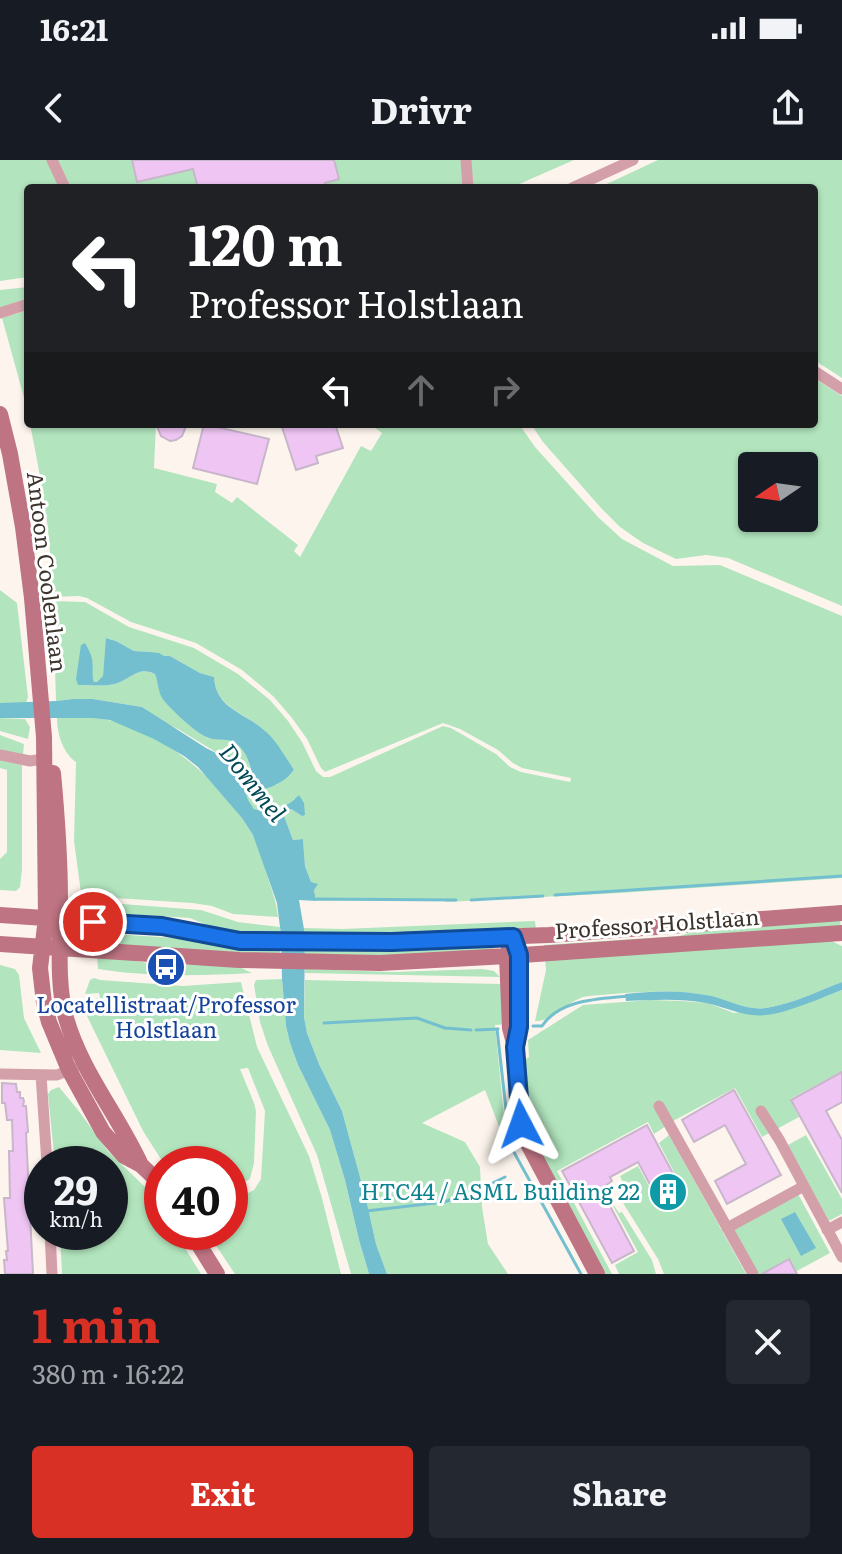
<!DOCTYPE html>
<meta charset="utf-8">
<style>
:root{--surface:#171b24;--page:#242831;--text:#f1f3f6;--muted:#9ea1a6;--accent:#d93025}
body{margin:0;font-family:Literata,serif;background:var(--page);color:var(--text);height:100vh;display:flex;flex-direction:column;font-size:30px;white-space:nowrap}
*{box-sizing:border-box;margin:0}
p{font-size:26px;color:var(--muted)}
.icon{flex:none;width:44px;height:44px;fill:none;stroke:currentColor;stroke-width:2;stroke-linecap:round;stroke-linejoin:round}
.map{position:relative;height:1114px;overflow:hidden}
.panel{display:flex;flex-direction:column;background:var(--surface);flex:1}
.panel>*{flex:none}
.banner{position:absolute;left:24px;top:24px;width:794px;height:244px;border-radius:8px;box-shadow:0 2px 6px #0004;background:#202124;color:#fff;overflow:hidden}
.needle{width:52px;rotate:257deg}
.buttons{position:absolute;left:738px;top:292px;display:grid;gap:16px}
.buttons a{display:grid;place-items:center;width:80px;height:80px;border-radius:8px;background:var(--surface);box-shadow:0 2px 6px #0004;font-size:40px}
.speed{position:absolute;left:24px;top:986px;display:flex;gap:16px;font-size:40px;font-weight:700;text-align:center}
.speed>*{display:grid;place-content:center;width:104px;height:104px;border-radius:50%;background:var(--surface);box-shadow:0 2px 6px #0004;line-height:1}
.speed small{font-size:20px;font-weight:400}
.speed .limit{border:12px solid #d22;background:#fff;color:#111}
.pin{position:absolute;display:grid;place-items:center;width:68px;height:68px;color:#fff;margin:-34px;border:4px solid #fff;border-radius:50%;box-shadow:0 2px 8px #0007}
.me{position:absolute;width:88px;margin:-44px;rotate:356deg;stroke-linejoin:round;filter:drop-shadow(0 0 6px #0008)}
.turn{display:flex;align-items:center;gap:28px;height:168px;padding:0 32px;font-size:36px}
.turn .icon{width:104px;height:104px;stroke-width:2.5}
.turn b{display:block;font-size:56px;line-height:68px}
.lanes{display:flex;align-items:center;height:76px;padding:0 32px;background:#0003;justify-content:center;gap:40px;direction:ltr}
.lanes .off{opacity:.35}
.round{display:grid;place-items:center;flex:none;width:84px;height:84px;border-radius:8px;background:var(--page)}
.overview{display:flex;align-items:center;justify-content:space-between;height:136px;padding:0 32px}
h1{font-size:48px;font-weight:700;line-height:60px;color:var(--accent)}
.button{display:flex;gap:16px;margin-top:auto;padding:16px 32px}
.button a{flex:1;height:92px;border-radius:8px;background:var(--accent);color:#fff;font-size:32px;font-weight:700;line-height:92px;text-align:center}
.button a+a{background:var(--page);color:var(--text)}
.status{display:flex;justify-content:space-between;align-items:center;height:56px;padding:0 40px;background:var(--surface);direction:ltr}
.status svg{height:22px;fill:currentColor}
header{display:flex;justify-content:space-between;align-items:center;height:104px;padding:0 32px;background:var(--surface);font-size:36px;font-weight:700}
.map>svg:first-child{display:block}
.green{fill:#b2e5be;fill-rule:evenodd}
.water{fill:#74bfcf}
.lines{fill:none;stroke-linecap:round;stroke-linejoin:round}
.stream{stroke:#74bfcf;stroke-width:3}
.building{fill:#efc5f4;stroke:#c8b6ca;stroke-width:2}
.street{stroke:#d3a0a9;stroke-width:11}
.secondary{stroke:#be7483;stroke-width:16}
.route-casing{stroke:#114b97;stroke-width:20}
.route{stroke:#1a73e8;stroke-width:14}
.labels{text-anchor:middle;stroke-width:6;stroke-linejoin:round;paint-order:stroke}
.street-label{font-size:22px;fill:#3d352d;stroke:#fff}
.transit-label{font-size:22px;fill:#164399;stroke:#fff}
.culture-label{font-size:22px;fill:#0d838f;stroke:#fff;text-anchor:end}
.water-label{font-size:24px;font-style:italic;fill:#014955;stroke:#fff}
</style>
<div class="status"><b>16:21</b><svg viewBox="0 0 49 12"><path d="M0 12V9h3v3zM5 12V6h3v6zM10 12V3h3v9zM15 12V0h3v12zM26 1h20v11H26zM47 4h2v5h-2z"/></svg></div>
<header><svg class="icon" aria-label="back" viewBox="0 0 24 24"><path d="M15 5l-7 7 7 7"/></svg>Drivr<svg class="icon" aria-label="share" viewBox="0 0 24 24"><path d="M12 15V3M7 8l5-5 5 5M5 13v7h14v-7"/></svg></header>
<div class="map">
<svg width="842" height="1114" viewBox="0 0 842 1114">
<rect width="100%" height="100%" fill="#fdf5ed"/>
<path class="green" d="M0 0H574L517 25 501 28H28V117L0 121Z
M658 0H842V218L814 200V28H598Z
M28 127V138L0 148V130Z
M28 150V252L2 158Z
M814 218 842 236V446L728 398 706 395 676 399 643 383 620 367 601 348 543 282 531 264H814ZM804 306V358H752V306Z
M30 264H156L154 308 217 324 215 332 232 343 237 337 298 385 294 391 300 397 361 286 371 291 382 273 374 267 376 264H519L535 287 599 358 622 379 673 406 720 405 842 456V718L619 733 447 742 442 740 316 741 314 730 305 706 303 679 293 680 284 656 287 651 291 649 302 656 294 639C285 652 269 652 254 649L248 641 240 614 219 594 178 569 161 561 142 547 93 539H73L56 541 53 441 85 442 129 467 194 488 238 514 270 540 288 561 302 582 316 611 323 617H330L443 566 451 568 496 594 510 607 521 612 570 622 571 618 522 608 513 603 498 590 460 569 443 563 325 612 321 608 307 579 292 558 273 536 242 510 196 483 131 462 87 438 79 436 51 437C53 379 41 320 30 264ZM107 478 116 481 134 491 149 492 164 496H170L200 513 214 517C216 548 244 552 264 570 274 580 283 593 291 605L294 610 291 614 276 625 251 614C249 600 244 583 229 579 223 578 214 579 207 578L157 519 155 514C138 506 133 517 118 523 107 527 90 525 78 525L93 501 91 514 94 522H97L103 517Z
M0 430 17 443 28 537 26 543H0Z
M0 558 25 559 30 567 28 579 0 571Z
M57 558C75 558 95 556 112 561 170 577 223 623 253 675 261 689 264 706 269 721 273 734 277 744 278 757L233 754 212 746 192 743 84 736 81 733 74 681 76 602C63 593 57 574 57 558Z
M0 575 24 584 23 595 0 590Z
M0 600 22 605V709L20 727 16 731 0 730V699L7 692V610L0 608Z
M96 742 201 750 238 762 280 767 281 775 229 774 190 758 96 752Z
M840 759 841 768 544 789V785L679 776 699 770Z
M535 761 536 769 392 776 305 775 304 768 342 769Z
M97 773 175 778 280 789V794L242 795 97 785Z
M829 780 842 786V822C818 831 792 844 766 848 744 851 726 839 706 835 668 828 627 833 589 836 568 838 555 862 535 861L546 810 545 799Z
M488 785 494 786V792L393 796 305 795V789Z
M97 795 148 803 180 806 204 802 235 805 252 813C200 816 149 817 98 809Z
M0 805 15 809 19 815 24 858 41 893 0 890Z
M305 809 392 812 482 809 494 811 500 817 305 813Z
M94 818 100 820 183 826 241 822 257 887 309 996 322 1038 341 1114H235L207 1072H230V1042L254 1030 261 1019 265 951 248 908 240 909 254 943 256 951 254 1003 250 1019 230 1030V1004H164L143 971 87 856 84 840 100 838 99 833 85 834 90 820Z
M282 819 286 866 290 883 298 905 330 970 345 1020 359 1080 369 1114H351L317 995 268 886 260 862 254 825 256 820Z
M305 820 505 824 507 864 495 865 507 987 485 930 422 963 465 982 480 1007 482 1047 488 1084 508 1114H387L376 1084 366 1039 342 951 319 904 307 873 304 857Z
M842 830V911L790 939 799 957 762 977 735 928 675 960 654 974 648 962 557 1011 612 1114H602L532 985 527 963 522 901 529 897 528 880 583 845 650 840 681 841 708 843 734 853 801 845Z
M59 927 78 950 108 991 146 1028 156 1041 162 1051V1072H175L201 1114H62L60 1072H110V1004H55L48 934 51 930Z
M669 975 746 1114H664L658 1099 618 1035 626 1030 620 1016 638 1006 662 1050 687 1037 659 983Z
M806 975 842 1039V1054L829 1061 788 985Z
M798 1034 830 1093 795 1112 788 1100 768 1111 769 1114H758L734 1070Z
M607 1035 619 1053 622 1052 652 1100 656 1114H619L615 1105 638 1092Z"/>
<path class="water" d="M106 478 116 481 134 491 150 492 159 493 164 496H170L200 513 214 517C216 549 244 552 264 570 275 579 283 593 291 605L294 610C288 619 273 628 262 629 248 617 253 599 239 586 228 576 222 582 209 578 198 575 169 548 162 538 158 531 158 521 155 514 139 506 133 517 118 523 107 527 91 525 78 525L76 519 81 485 85 483C88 488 91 494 92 499 94 507 91 514 94 522H97L103 516Z
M73 539H93L142 547 206 588 218 594H227L235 599 248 640 254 649C274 653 285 649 299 635L304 643 305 655 302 656 291 649 287 651 284 656 293 680 303 679 305 706 311 722 318 724 314 730 316 741 299 740 305 775 304 857 307 873 319 904 342 951 366 1039 376 1084 387 1114H369L359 1080 345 1020 330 970 298 905 290 883 286 866 282 819 281 775 277 743 253 675 242 658 198 607 184 596 154 579 110 560 92 558H0V543L56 541Z
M842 822V830C821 838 787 853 766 855 745 858 726 847 706 843 680 838 652 840 626 841L625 834C652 831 679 830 706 835 726 838 744 851 766 848 792 844 818 831 842 822Z
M795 1052 816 1088 801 1096 781 1059Z"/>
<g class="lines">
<path class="stream" d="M555 735 842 716
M316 739 456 740
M471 740 543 736
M324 863 417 858 445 868 471 870
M533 866H542C560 839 599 839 628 836
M497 869 510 985 581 1114
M476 870 498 869
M366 1051 444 1042 476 1031 505 1017"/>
</g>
<path class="building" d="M132 0H334L339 19 325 23 326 28H198L193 9 137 22Z
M156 264H187L182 276 176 280 170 281 161 276Z
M204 264 269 279 257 324 193 308Z
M281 264H335L343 288 316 296 318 303 296 310Z
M842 912V942L826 951 842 980V1033L791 940Z
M2 923 16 924 17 932H20V938H23L24 941 23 946H26L28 972 26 973 33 1114H5L4 1100H7L6 1091H8L4 1038H10L9 991H13L12 960H7L5 943H2Z
M734 930 781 1015 727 1044 715 1021 746 1004 725 965 694 982 682 960Z
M647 965 685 1036 663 1049 638 1002 610 1017 612 1021 601 1029 634 1091 612 1103 562 1011Z
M789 1099 797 1114H762Z"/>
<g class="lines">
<path class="street" d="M52 0 65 28
M466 0 468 28
M572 28 633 0
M0 153 28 144
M814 211 842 229
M0 595 30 601 43 599
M0 914 57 915 74 908
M41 915 47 1004
M659 946 753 1114
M761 951 780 981 842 1097
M727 1068 804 1026
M827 1070 842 1062
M50 1072 52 1114"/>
<path class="secondary" d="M0 254 10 294 23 367 32 438 44 577 46 758 40 808 44 843 49 862 69 910 103 972 124 996 141 1005 162 1025
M53 613C57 656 60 699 60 741 61 780 56 821 66 858 81 911 118 955 141 1005
M0 755 162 766 240 781 342 782 549 775 842 753
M0 784 239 800 380 803 507 796 842 773
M510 786 507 796 510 868 515 887 521 964 526 980 597 1114
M516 786 519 795 520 854
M191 1072 217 1114"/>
</g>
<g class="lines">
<g class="route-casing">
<path id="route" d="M93 762 162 766 240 781 392 782 513 777 519 795V867L515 887 521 964"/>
</g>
<use href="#route" class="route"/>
</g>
<defs>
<g id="bus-disc" transform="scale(2)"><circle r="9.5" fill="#1a4fb4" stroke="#fff"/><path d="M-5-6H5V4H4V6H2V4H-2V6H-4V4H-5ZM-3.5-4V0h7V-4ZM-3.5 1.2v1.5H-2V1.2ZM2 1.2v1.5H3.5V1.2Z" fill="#fff"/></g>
<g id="building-disc" transform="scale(2)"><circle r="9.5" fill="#0f9aa8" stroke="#fff"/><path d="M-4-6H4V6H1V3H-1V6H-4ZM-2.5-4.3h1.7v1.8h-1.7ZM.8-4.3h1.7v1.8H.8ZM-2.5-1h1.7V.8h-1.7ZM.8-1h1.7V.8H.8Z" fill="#fff"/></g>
</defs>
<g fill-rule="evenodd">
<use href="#bus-disc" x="166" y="807"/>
<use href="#building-disc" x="668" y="1032"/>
</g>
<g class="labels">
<g class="street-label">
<text transform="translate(47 412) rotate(83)" y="8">Antoon Coolenlaan</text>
<text transform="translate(657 764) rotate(-4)" y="8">Professor Holstlaan</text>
</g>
<g class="transit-label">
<text x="166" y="853">Locatellistraat/Professor<tspan x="166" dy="25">Holstlaan</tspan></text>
</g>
<g class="culture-label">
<text x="640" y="1040">HTC44 / ASML Building 22</text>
</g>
<g class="water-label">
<text transform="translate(252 623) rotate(52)" y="8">Dommel</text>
</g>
</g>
</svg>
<div class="buttons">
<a><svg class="needle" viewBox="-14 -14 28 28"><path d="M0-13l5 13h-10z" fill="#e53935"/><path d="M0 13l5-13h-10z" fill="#9ea1a6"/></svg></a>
</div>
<div class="speed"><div>29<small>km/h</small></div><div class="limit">40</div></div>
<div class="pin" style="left:93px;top:762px;background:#d93025"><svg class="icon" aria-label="arrive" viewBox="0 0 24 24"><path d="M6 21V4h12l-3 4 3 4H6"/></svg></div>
<svg class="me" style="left:521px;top:964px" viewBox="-20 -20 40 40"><path d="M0-17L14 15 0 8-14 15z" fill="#1a73e8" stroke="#fff" stroke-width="4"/></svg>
<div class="banner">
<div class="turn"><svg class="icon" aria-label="left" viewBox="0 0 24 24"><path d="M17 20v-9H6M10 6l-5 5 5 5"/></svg><div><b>120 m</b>Professor Holstlaan</div></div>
<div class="lanes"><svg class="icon" aria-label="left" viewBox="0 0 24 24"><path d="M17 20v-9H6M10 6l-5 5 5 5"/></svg><svg class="icon off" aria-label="ahead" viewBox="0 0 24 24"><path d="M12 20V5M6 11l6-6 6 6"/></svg><svg class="icon off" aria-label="right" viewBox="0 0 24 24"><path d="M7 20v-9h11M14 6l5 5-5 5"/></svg></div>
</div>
</div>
<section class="panel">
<div class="overview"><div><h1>1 min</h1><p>380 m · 16:22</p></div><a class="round"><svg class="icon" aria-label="close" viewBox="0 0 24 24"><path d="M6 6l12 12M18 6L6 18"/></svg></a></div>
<div class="button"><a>Exit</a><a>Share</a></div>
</section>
